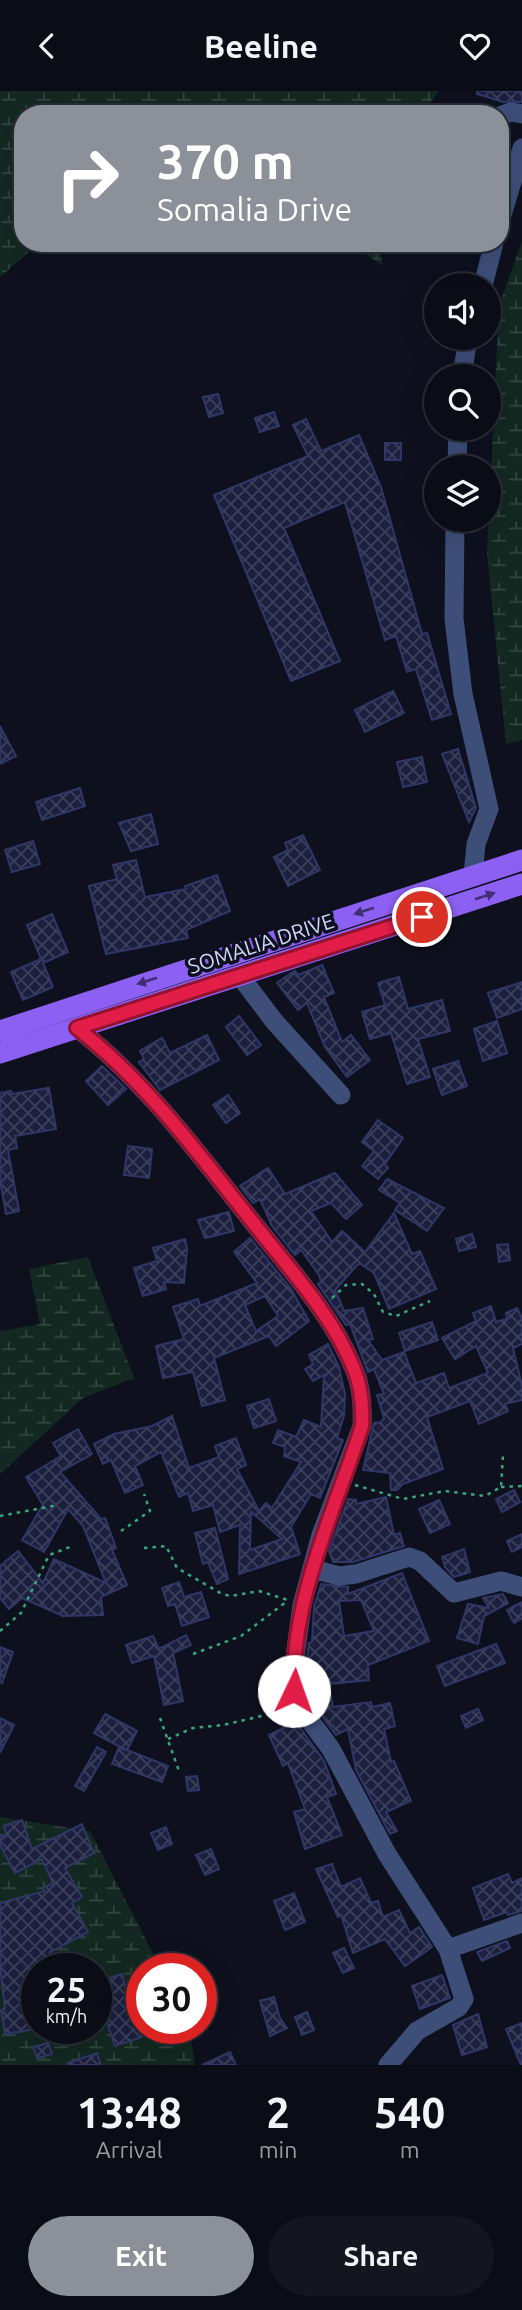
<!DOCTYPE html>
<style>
:root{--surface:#0a0c16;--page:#13151f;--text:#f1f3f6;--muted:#999ba1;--line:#2a2c35;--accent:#8c9099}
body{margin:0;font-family:Ubuntu,sans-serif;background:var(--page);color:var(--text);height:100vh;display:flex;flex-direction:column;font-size:26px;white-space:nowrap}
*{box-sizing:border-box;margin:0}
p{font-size:23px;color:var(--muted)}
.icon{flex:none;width:38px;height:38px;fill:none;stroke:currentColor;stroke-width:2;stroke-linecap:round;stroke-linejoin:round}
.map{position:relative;height:1974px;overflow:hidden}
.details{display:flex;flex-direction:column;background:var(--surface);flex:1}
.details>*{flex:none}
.top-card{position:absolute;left:14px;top:14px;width:495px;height:147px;border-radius:28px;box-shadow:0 7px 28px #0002,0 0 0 2px var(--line);background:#8c9099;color:#fff;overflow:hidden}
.buttons{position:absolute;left:424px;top:182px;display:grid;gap:14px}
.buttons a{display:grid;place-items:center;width:77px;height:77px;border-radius:50%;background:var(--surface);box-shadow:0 7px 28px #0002,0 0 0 2px var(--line);font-size:35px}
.speed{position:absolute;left:21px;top:1862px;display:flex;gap:14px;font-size:35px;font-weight:700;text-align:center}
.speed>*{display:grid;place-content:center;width:91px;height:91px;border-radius:50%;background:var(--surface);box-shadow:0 7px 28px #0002,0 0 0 2px var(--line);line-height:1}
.speed small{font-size:18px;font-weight:400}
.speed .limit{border:10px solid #d22;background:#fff;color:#111}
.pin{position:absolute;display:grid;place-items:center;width:60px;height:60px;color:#fff;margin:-30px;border:4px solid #fff;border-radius:50%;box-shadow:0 2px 7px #0007}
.me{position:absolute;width:77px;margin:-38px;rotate:3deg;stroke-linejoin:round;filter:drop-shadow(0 0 5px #0008)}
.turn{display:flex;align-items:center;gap:24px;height:147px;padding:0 28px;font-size:32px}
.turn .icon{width:91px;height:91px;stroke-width:2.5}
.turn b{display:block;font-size:49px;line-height:60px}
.eta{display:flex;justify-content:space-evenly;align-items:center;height:119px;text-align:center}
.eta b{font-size:42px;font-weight:700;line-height:49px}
.primary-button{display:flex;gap:14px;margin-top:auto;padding:14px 28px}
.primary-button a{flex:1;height:80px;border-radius:42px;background:var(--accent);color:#fff;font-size:28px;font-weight:700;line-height:80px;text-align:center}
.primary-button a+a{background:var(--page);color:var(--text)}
header{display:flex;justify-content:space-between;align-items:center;height:91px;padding:0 28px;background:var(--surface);font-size:32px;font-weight:700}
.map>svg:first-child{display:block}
.wetland{fill:url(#wetland-marsh);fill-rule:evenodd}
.building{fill:url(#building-cross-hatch);stroke:#303768;stroke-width:2;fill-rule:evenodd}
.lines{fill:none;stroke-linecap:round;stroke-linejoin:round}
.path{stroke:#37a77c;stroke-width:2.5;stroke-dasharray:3.5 5;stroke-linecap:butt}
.minor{stroke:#3d4e79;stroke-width:19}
.major{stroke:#8c60f2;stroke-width:21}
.oneway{fill:#403073}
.route-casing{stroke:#92132f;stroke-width:18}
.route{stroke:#e11d48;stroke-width:12}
.labels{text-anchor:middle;stroke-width:7;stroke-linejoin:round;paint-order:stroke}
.street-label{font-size:21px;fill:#cfd8fb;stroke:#0e101e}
</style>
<header><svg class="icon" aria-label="back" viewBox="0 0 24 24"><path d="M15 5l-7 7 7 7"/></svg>Beeline<svg class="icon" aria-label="heart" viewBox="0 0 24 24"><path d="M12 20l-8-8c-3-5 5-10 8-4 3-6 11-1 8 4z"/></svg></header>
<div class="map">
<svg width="522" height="1974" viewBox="0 0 522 1974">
<defs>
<pattern id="wetland-marsh" width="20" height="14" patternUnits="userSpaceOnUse" patternTransform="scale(1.75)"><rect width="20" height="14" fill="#122820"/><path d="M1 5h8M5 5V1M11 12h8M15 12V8" fill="none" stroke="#334641"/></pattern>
<pattern id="building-cross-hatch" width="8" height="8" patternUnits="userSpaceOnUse" patternTransform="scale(1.75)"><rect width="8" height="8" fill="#1c203e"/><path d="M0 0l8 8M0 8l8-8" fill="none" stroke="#3c405b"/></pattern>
</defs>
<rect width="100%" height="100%" fill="#0e101e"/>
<path class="wetland" d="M0 0H439L422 23H23V152H39L0 186Z
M522 150V649L506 653 487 462 499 214Z
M349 152H379L383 175Z
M88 1166 134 1287 83 1307 0 1383V1240L40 1233 29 1178Z
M0 1726 90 1740 161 1878H142V1937H189L195 1974H0ZM37 1878H96V1937H37Z"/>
<path class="building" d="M477 0H522V11H503L477 3Z
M218 303 223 322 209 326 203 306Z
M274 321 279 335 260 341 255 327Z
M306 328 321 360 359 344 381 396 422 543 427 542 451 623 432 629 416 578 407 581 396 545 385 549 345 411 284 437 340 570 291 590 214 404 308 365 293 334Z
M385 352H401V369H385Z
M393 600 404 622 365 641 355 619Z
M0 635 16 665 0 673Z
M458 658 476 717 469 731 442 663Z
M422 666 427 691 403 696 397 671Z
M80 697 85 715 42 729 36 711Z
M151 723 158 753 131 760 119 732Z
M303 744 320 779 288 795 274 766 288 759 285 752Z
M33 750 40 773 12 781 5 759Z
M136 769 145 806 186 798 185 795 217 784 230 820 186 839 188 847 106 863 89 795 117 788 113 774Z
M52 823 68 861 43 872 53 896 23 909 11 881 41 868 27 834Z
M322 874 334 902 324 906 342 951 351 944 370 969 347 986 325 956 307 912 298 919 277 892 291 882 295 880 298 884Z
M399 886 408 918 442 909 450 940 418 948 430 986 407 993 391 942 370 948 362 921 385 914 378 892Z
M522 891V918L497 927 488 902Z
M239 925 261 954 247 964 226 936Z
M497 930 507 962 483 970 474 938Z
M207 944 219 969 160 999 139 971 144 968 140 960 162 947 170 962Z
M458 970 467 995 442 1004 433 978Z
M102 975 126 998 108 1014 86 990Z
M49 997 56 1038 15 1045 17 1057 8 1059 19 1120 6 1123 0 1089V1002L11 1000 12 1003Z
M228 1004 240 1022 226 1032 213 1014Z
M378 1029 403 1047 385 1073 388 1077 378 1088 362 1075 374 1060 362 1051Z
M128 1055 152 1058 149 1087 124 1084Z
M268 1077 285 1103 335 1082 362 1114 346 1128 331 1112 311 1120 332 1151 342 1140 365 1161 394 1122 412 1163 420 1160 436 1198 389 1218 374 1182 359 1172 335 1199 344 1220 363 1217 373 1248 368 1249 382 1269 404 1261 416 1292 444 1282 449 1297 488 1282 476 1255 455 1268 442 1247 476 1230 473 1222 491 1215 496 1231 507 1228 506 1222 517 1217 522 1228V1253L513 1257 522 1295V1309L505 1313 508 1320 479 1333 470 1310 427 1326 443 1378 403 1393 397 1399H391L390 1382 363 1379 374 1332 381 1331 384 1327 377 1304 384 1303 374 1278 368 1281 350 1233 346 1234 318 1193 321 1191 319 1184 301 1159 295 1164 272 1135 260 1108 253 1112 240 1095Z
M387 1088 444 1117 427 1140 395 1119 400 1112 379 1099Z
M229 1121 234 1140 205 1147 198 1129Z
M472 1143 476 1156 459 1160 456 1148Z
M250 1147 291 1198 309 1230 276 1255 269 1245 214 1267 225 1309 202 1315 193 1281 163 1287 156 1255 184 1248 173 1216 198 1208 200 1215 257 1192 234 1161ZM265 1205 278 1225 256 1240 245 1214Z
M185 1148 187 1158 184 1192 164 1191 166 1198 143 1205 134 1177 157 1170 153 1157Z
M508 1153 510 1169 499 1171 497 1154Z
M432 1231 438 1249 405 1260 399 1242Z
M328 1253 339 1276 345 1303 344 1325 337 1347 343 1349 320 1407 311 1403 291 1436 300 1463 239 1483 240 1434 220 1441 213 1414 193 1420 188 1402 179 1406 161 1361 135 1375 143 1394 125 1402 111 1369 103 1373 94 1353 114 1343 152 1335 172 1325 189 1377 219 1366 215 1355 236 1347 246 1374 237 1378 259 1420 266 1412 272 1417 301 1371 284 1365 285 1356 273 1352 278 1339 296 1346 304 1329 321 1336 324 1284 313 1290 305 1278 313 1273 309 1264ZM251 1421 264 1432 282 1448 250 1459Z
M269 1308 276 1330 254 1337 247 1315Z
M78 1338 92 1363 60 1381 101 1428 105 1427 116 1457 112 1459 127 1494 101 1506 103 1524 63 1525 22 1507 9 1518 0 1507V1475L18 1460 43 1492 54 1468 106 1492 83 1435 68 1418 44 1461 22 1449 43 1414 26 1386 61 1365 53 1352Z
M514 1399 520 1411 502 1421 496 1408Z
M386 1406 394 1444 400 1442 404 1455 353 1471H333L329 1460 348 1408 356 1409V1413Z
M439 1409 450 1433 430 1442 419 1418Z
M215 1437 228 1488 217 1493 208 1471 203 1473 195 1442Z
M522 1443V1456L512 1461 507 1450Z
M464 1458 470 1481 454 1486 445 1476 442 1466Z
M402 1482 429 1550 368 1574 369 1589 329 1593 333 1616 371 1611 372 1616 390 1612 395 1635 384 1638 391 1671 394 1670 411 1710 386 1721 397 1740 390 1743 356 1679 348 1638 336 1644 311 1610 305 1581 309 1552 312 1551 314 1516 321 1493 348 1496V1503ZM361 1509 374 1540 344 1545 339 1510Z
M179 1491 184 1506 201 1501 209 1526 182 1535 175 1513 168 1515 162 1497Z
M503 1503 508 1512 484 1525 478 1553 457 1547 468 1513 489 1517 483 1507Z
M522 1511V1527L514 1532 507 1519Z
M186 1544 191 1554 173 1562 183 1610 164 1614 154 1565 132 1572 126 1554 153 1545 159 1558Z
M496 1553 505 1572 445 1595 437 1575Z
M0 1556 13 1561 2 1592 0 1591Z
M281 1589 282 1611 270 1613 266 1591Z
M478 1618 483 1629 466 1637 461 1625Z
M105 1623 137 1640 127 1659 168 1675 162 1691 112 1673 119 1656 126 1659 94 1642Z
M0 1627 14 1634 0 1662Z
M296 1631 324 1670 336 1703 327 1706 342 1744 305 1758 294 1721 305 1718 288 1672 283 1675 269 1644Z
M97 1656 106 1661 84 1700 75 1695Z
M197 1685 199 1699 188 1700 186 1686Z
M22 1729 32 1758 82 1733 94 1762 65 1777 82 1806 72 1812 88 1841 50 1861 51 1866 46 1867 49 1878H37V1938L5 1943 1 1919 5 1918 0 1874V1812L45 1800 43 1797 53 1792 42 1768 15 1782 0 1754V1744L7 1745 4 1735Z
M166 1736 172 1753 158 1759 151 1742Z
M211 1758 219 1778 205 1784 196 1764Z
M332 1773 341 1796 360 1787 371 1812 378 1810 383 1826 399 1819 410 1842 419 1836 432 1856 405 1875 385 1848 353 1862 341 1824 338 1826 316 1778Z
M508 1783 512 1792 522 1787V1820L508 1824 507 1821 484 1829 473 1797Z
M294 1802 305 1831 285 1839 274 1810Z
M507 1850 510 1857 482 1870 477 1861Z
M344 1857 354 1877 343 1882 333 1862Z
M122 1883 127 1903 142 1898V1946L115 1955 96 1900V1891Z
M442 1884 450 1907 420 1918 412 1895Z
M274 1906 280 1927 287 1937 270 1945 260 1910Z
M307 1921 314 1939 302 1944 295 1926Z
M478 1923 487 1956 462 1964 453 1934Z
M522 1932V1974H521L506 1938Z
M48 1952 52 1963 37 1967 33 1956Z
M230 1961 236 1974H202Z
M97 1962 101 1974H68V1972Z"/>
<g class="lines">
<path class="path" d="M332 1207 346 1194 362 1193 374 1203 383 1221 396 1225 430 1210
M355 1394 403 1408 445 1400 485 1405 501 1396 503 1365
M501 1396 522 1395
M0 1425 58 1414
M121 1440 150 1420 144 1403
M144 1457 166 1455 177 1477 222 1503 231 1505 259 1500 288 1509
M0 1540 21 1522 49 1464 70 1456
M193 1563 241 1545 286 1511
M160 1627 179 1680
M168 1648 193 1637 223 1634 283 1620"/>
<path class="minor" d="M500 25 511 21 522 23
M500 131 522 57
M483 194 494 152
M462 285 468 247
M457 376 458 338
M455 429 454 528 463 603 489 718 476 753 473 784
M240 885 274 930 341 1004
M77 937C146 991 197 1061 251 1129 287 1175 332 1223 354 1278 362 1296 363 1315 362 1335L321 1444 302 1514 293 1581 294 1600 300 1616 331 1658 387 1763 448 1858 464 1908 459 1916 417 1940 388 1974
M313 1478 339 1485 356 1483 409 1466 420 1470 454 1502 501 1490 522 1496
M448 1858 522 1832"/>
<path class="major" d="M0 940 522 769
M0 962 522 793"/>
</g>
<defs><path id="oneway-solid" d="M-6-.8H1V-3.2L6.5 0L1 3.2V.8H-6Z" transform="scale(1.75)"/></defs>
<g class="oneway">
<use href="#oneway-solid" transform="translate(485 805) rotate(-18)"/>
<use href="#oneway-solid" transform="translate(364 820) rotate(162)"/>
<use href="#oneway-solid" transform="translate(147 890) rotate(162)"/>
</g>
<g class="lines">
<g class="route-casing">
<path id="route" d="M294 1600C291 1507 334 1422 362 1335 363 1315 362 1297 354 1278 332 1223 287 1175 251 1129 197 1061 146 991 77 937L422 826"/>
</g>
<use href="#route" class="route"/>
</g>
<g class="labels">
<g class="street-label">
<text transform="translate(261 853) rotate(-18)" y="7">SOMALIA DRIVE</text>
</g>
</g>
</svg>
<div class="buttons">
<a><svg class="icon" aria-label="sound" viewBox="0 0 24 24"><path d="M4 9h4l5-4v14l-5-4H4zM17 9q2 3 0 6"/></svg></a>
<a><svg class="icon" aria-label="search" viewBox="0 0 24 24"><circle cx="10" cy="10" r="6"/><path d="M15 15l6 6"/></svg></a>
<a><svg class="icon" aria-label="layers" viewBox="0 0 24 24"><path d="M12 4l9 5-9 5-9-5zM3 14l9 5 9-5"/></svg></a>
</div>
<div class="speed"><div>25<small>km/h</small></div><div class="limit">30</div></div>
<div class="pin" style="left:422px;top:826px;background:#d93025"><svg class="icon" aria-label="arrive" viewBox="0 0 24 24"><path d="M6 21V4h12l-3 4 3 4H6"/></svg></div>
<svg class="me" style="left:294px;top:1600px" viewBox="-20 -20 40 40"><circle r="19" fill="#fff"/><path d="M0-13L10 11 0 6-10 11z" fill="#e11d48"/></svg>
<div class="top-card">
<div class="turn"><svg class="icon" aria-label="right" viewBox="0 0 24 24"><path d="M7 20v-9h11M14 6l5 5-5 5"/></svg><div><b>370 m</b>Somalia Drive</div></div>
</div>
</div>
<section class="details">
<div class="eta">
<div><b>13:48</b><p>Arrival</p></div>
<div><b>2</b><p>min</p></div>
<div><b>540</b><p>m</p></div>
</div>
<div class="primary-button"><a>Exit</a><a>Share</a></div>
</section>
